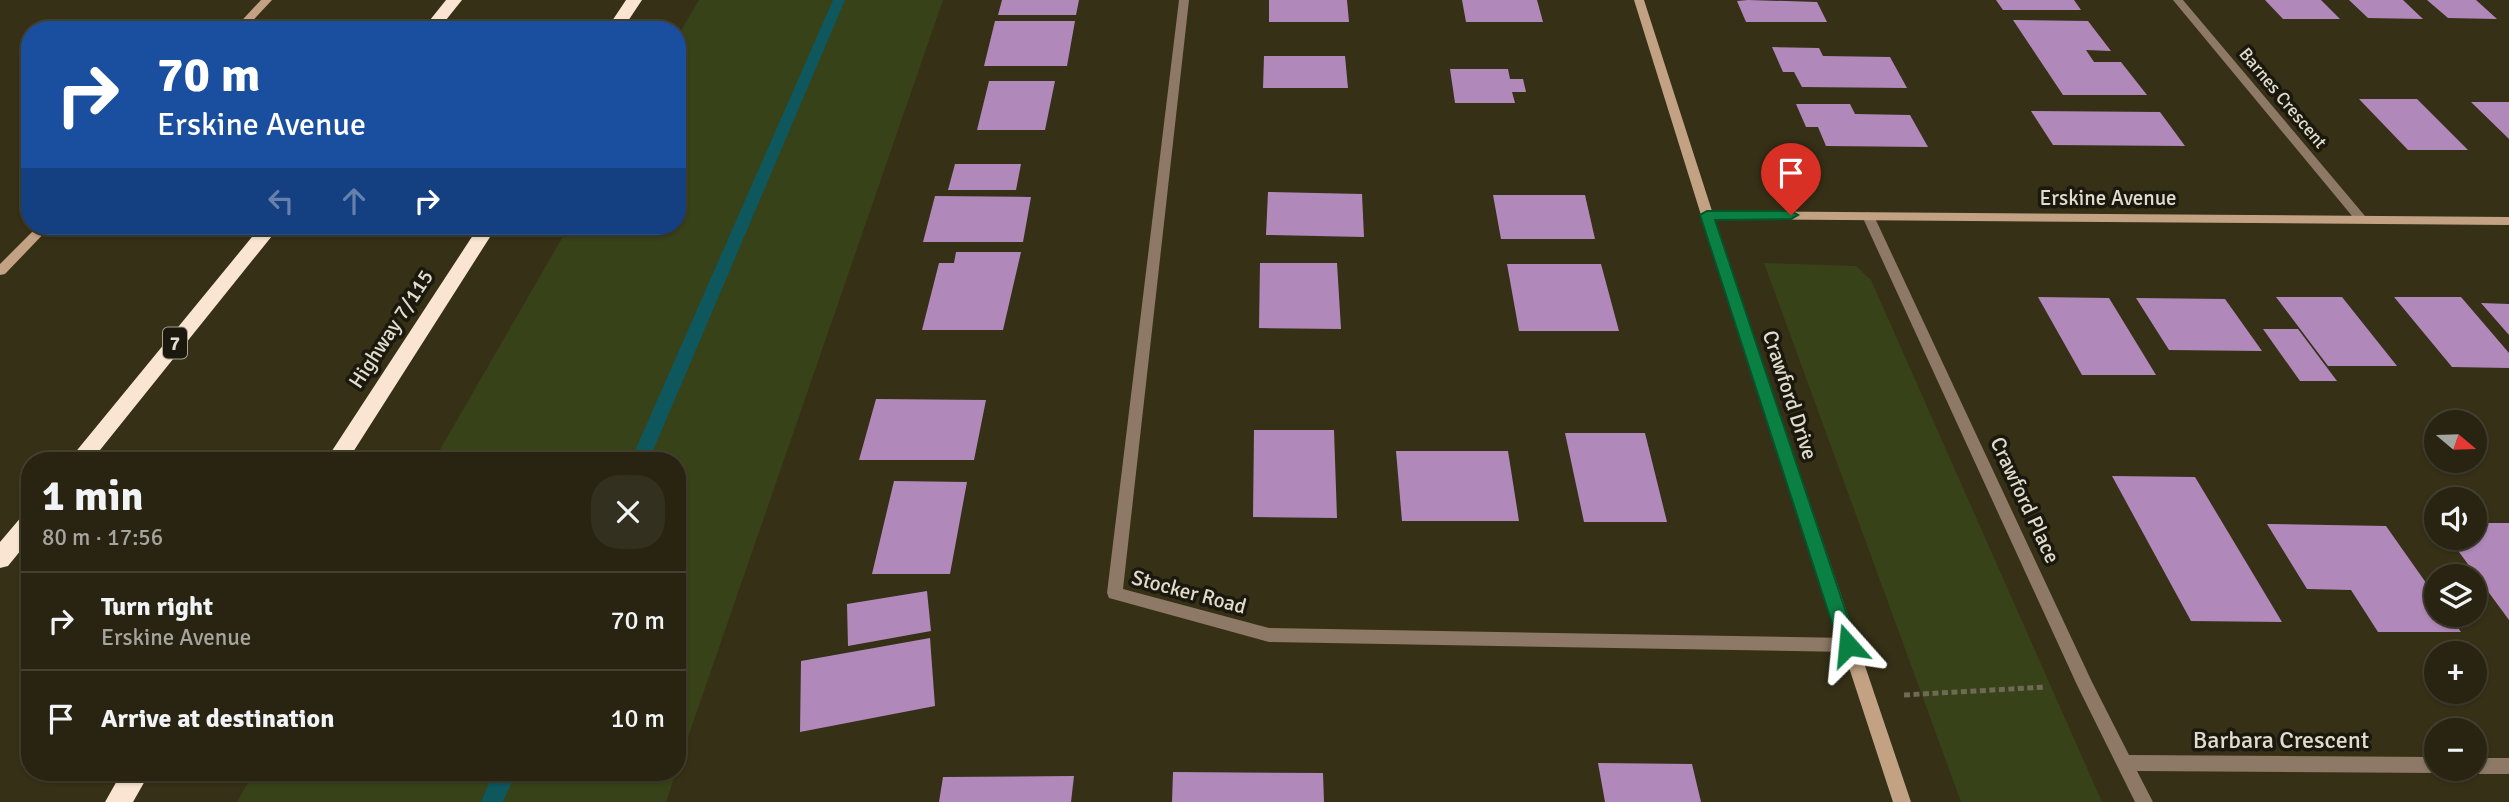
<!DOCTYPE html>
<meta charset="utf-8">
<style>
:root{--surface:#282411;--page:#34301f;--text:#f1f3f6;--muted:#a5a49f;--line:#444131}
body{margin:0;font-family:Signika,sans-serif;background:var(--page);color:var(--text);height:100vh;display:flex;flex-direction:column;font-size:26px;white-space:nowrap}
*{box-sizing:border-box;margin:0}
p{font-size:23px;color:var(--muted)}
.icon{flex:none;width:38px;height:38px;fill:none;stroke:currentColor;stroke-width:2;stroke-linecap:round;stroke-linejoin:round}
.map{position:relative;flex:1;overflow:hidden}
.side{position:absolute;left:21px;top:452px;width:665px;height:329px;display:flex;flex-direction:column;background:var(--surface);border-radius:28px;box-shadow:0 2px 5px #0004,0 0 0 2px var(--line)}
.side>*{flex:none}
.hud{position:absolute;left:21px;top:21px;width:665px;height:214px;border-radius:28px;box-shadow:0 2px 5px #0004,0 0 0 2px var(--line);background:#1a4fa0;color:#fff;overflow:hidden}
.needle{width:46px;rotate:109deg}
.buttons{position:absolute;left:2424px;top:410px;display:grid;gap:14px}
.buttons a{display:grid;place-items:center;width:63px;height:63px;border-radius:50%;background:var(--surface);box-shadow:0 2px 5px #0004,0 0 0 2px var(--line);font-size:35px}
.pin{position:absolute;display:grid;place-items:center;width:60px;height:60px;color:#fff;margin:-72px -30px;border-radius:50% 50% 50% 0;rotate:-45deg;box-shadow:0 0 7px #0007}
.pin .icon{rotate:45deg}
.me{position:absolute;width:77px;margin:-38px;rotate:342deg;stroke-linejoin:round;filter:drop-shadow(0 0 5px #0008)}
.turn{display:flex;align-items:center;gap:24px;height:147px;padding:0 21px;font-size:32px}
.turn .icon{width:91px;height:91px;stroke-width:2.5}
.turn b{display:block;font-size:49px;line-height:60px}
.lanes{display:flex;align-items:center;height:66px;padding:0 21px;background:#0003;justify-content:center;gap:35px;direction:ltr}
.lanes .off{opacity:.35}
.round{display:grid;place-items:center;flex:none;width:74px;height:74px;border-radius:28px;background:var(--page)}
.headline{display:flex;align-items:center;justify-content:space-between;height:119px;padding:0 21px}
h1{font-size:42px;font-weight:700;line-height:52px}
ul{padding:0;list-style:none}
li{display:flex;align-items:center;gap:21px;height:98px;padding:0 21px;border-top:2px solid var(--line)}
li div{flex:1}
li b{display:block;font-size:26px}
li em{font-style:normal}
.map>svg:first-child{display:block}
.green{fill:#384218}
.lines{fill:none;stroke-linecap:round;stroke-linejoin:round}
.stream{fill:#0e575d;fill-rule:evenodd}
.building{fill:#b089ba}
.path{stroke:#6f6a54;stroke-width:5;stroke-dasharray:6 3.5;stroke-linecap:butt}
.street{fill:#8d7966;fill-rule:evenodd}
.secondary{fill:#c2a283;fill-rule:evenodd}
.highway{fill:#f9e5d2;fill-rule:evenodd}
.route{fill:#0b8043;stroke:#07532c;stroke-width:2}
.labels{text-anchor:middle;stroke-width:7;stroke-linejoin:round;paint-order:stroke}
.far-street-label{font-size:18px;fill:#e0ddce;stroke:#1b180d}
.shield{fill:#1b180d;stroke:#a5a294;stroke-width:2}
.shield-label{font-size:19px;font-weight:bold;fill:#e0ddce}
.street-label{font-size:21px;fill:#e0ddce;stroke:#1b180d}
.near-street-label{font-size:24px;fill:#e0ddce;stroke:#1b180d}
</style>
<div class="map">
<svg width="2509" height="802" viewBox="0 0 2509 802">
<rect width="100%" height="100%" fill="#363017"/>
<path class="green" d="M699 0H943L677 769V460H434L569 226H677V37Z
M1764 263 1856 266 1871 280 2102 802H1961Z
M254 772H676L666 802H237Z"/>
<g class="lines">
<path class="stream" d="M833 0H845L649 460H631Z
M494 772H516L503 802H481Z"/>
</g>
<path class="building" d="M1002 0H1079L1076 15H998Z
M1269 0H1347L1349 22H1269Z
M1462 0H1537L1543 22H1466Z
M1748 0 1817 2 1827 22H1746L1737 1Z
M1996 0H2074L2081 10H2003Z
M2265 0H2321L2340 19H2283Z
M2349 0H2403L2423 19 2368 18Z
M2427 0H2476L2497 19 2448 18Z
M2013 20 2088 21 2111 51 2086 50 2094 62H2121L2147 95H2063Z
M995 21H1075L1067 66H984Z
M1772 47 1819 48 1823 56 1890 57 1907 88 1802 87 1794 72H1783Z
M1264 56H1345L1348 88H1263Z
M1450 69H1508L1510 79H1523L1526 92H1512L1515 103H1455Z
M989 81H1055L1045 130H977Z
M2359 99H2417L2468 150H2408Z
M2471 102H2509V139Z
M1796 104H1850L1855 114 1910 115 1928 147 1826 146 1818 127H1806Z
M2031 111 2160 112 2185 146 2053 145Z
M955 164H1021L1016 190H948Z
M1268 192 1362 194 1364 237 1266 235Z
M1493 195H1585L1595 239H1501Z
M935 196 1031 197 1023 242H923Z
M956 252H1021L1003 330H922L939 263H954Z
M1260 263H1337L1341 329 1259 328Z
M1507 264H1601L1619 331H1519Z
M2038 297 2109 298 2156 375H2082Z
M2276 297H2342L2397 366H2328Z
M2394 297H2461L2509 353V368L2452 367Z
M2136 298 2225 299 2262 351 2169 350Z
M2481 303 2509 304V335Z
M2263 329H2298L2337 381H2300Z
M876 399 986 400 974 460H859Z
M1254 430H1334L1337 518 1253 517Z
M1565 433H1645L1667 522H1584Z
M1396 451H1508L1519 521H1402Z
M2112 476 2195 477 2282 622 2191 621Z
M894 481 967 482 950 574H872Z
M2474 523H2509V620L2448 537H2474Z
M2267 524 2386 526 2436 597V614H2448L2461 632H2378L2351 590 2307 589Z
M927 591 931 631 848 646 847 604Z
M930 638 935 706 800 732 801 661Z
M1598 763 1692 764 1701 802H1605Z
M1173 772 1323 773 1324 802H1172Z
M1074 776 1071 802H939L943 777Z"/>
<g class="lines">
<path class="path" d="M1904 695 2046 687"/>
<path class="street" d="M1179 0H1189L1123 589 1269 628 1848 638 1854 640 1856 645 1854 650 1848 652 1269 642 1109 598 1107 593Z
M2173 0H2183L2365 216 2367 219 2365 222H2357Z
M1868 212 1874 216 2092 682 2129 755 2436 757V768H2443L2442 771 2436 773 2137 771 2153 802H2135L2077 685 1862 216Z
M2474 758H2509V774H2474L2468 772 2466 768H2474Z"/>
<path class="secondary" d="M261 0H272L244 30H233Z
M1634 0H1644L1712 211 2509 217V225L1714 219 1911 802H1893L1701 215Z
M38 226H51L5 274 0 275V264Z"/>
<path class="highway" d="M446 0H462L438 30H422Z
M626 0H642L622 30H606Z
M261 226H280L92 460H69Z
M479 226H497L348 460H326Z
M30 513V539L8 566 0 568V542L22 516Z
M122 772H150L133 802H105Z"/>
</g>
<path class="route" d="M1707 211H1791L1798 215 1791 219 1715 220 1857 645 1854 651 1848 653 1841 651 1839 645 1700 215Z"/>
<g class="labels">
<g class="far-street-label">
<text transform="translate(2283 98) rotate(50)" y="6">Barnes Crescent</text>
</g>
<rect class="shield" x="163" y="327.5" width="24" height="31" rx="5"/>
<g class="shield-label">
<text x="175" y="350">7</text>
</g>
<g class="street-label">
<text x="2108" y="205">Erskine Avenue</text>
<text transform="translate(391 329) rotate(-57)" y="7">Highway 7/115</text>
<text transform="translate(1790 395) rotate(72)" y="7">Crawford Drive</text>
<text transform="translate(2025 500) rotate(65)" y="7">Crawford Place</text>
<text transform="translate(1189 592) rotate(15)" y="7">Stocker Road</text>
</g>
<g class="near-street-label">
<text x="2281" y="748">Barbara Crescent</text>
</g>
</g>
</svg>
<div class="buttons">
<a><svg class="needle" viewBox="-14 -14 28 28"><path d="M0-13l5 13h-10z" fill="#e53935"/><path d="M0 13l5-13h-10z" fill="#a5a49f"/></svg></a>
<a><svg class="icon" aria-label="sound" viewBox="0 0 24 24"><path d="M4 9h4l5-4v14l-5-4H4zM17 9q2 3 0 6"/></svg></a>
<a><svg class="icon" aria-label="layers" viewBox="0 0 24 24"><path d="M12 4l9 5-9 5-9-5zM3 14l9 5 9-5"/></svg></a>
<a>+</a>
<a>−</a>
</div>
<div class="pin" style="left:1791px;top:215px;background:#d93025"><svg class="icon" aria-label="arrive" viewBox="0 0 24 24"><path d="M6 21V4h12l-3 4 3 4H6"/></svg></div>
<svg class="me" style="left:1848px;top:645px" viewBox="-20 -20 40 40"><path d="M0-17L14 15 0 8-14 15z" fill="#0b8043" stroke="#fff" stroke-width="4"/></svg>
<div class="hud">
<div class="turn"><svg class="icon" aria-label="right" viewBox="0 0 24 24"><path d="M7 20v-9h11M14 6l5 5-5 5"/></svg><div><b>70 m</b>Erskine Avenue</div></div>
<div class="lanes"><svg class="icon off" aria-label="left" viewBox="0 0 24 24"><path d="M17 20v-9H6M10 6l-5 5 5 5"/></svg><svg class="icon off" aria-label="ahead" viewBox="0 0 24 24"><path d="M12 20V5M6 11l6-6 6 6"/></svg><svg class="icon" aria-label="right" viewBox="0 0 24 24"><path d="M7 20v-9h11M14 6l5 5-5 5"/></svg></div>
</div>
<section class="side">
<div class="headline"><div><h1>1 min</h1><p>80 m · 17:56</p></div><a class="round"><svg class="icon" aria-label="close" viewBox="0 0 24 24"><path d="M6 6l12 12M18 6L6 18"/></svg></a></div>
<ul>
<li><svg class="icon" aria-label="right" viewBox="0 0 24 24"><path d="M7 20v-9h11M14 6l5 5-5 5"/></svg><div><b>Turn right</b><p>Erskine Avenue</p></div><em>70 m</em></li>
<li><svg class="icon" aria-label="arrive" viewBox="0 0 24 24"><path d="M6 21V4h12l-3 4 3 4H6"/></svg><div><b>Arrive at destination</b></div><em>10 m</em></li>
</ul>
</section>
</div>
